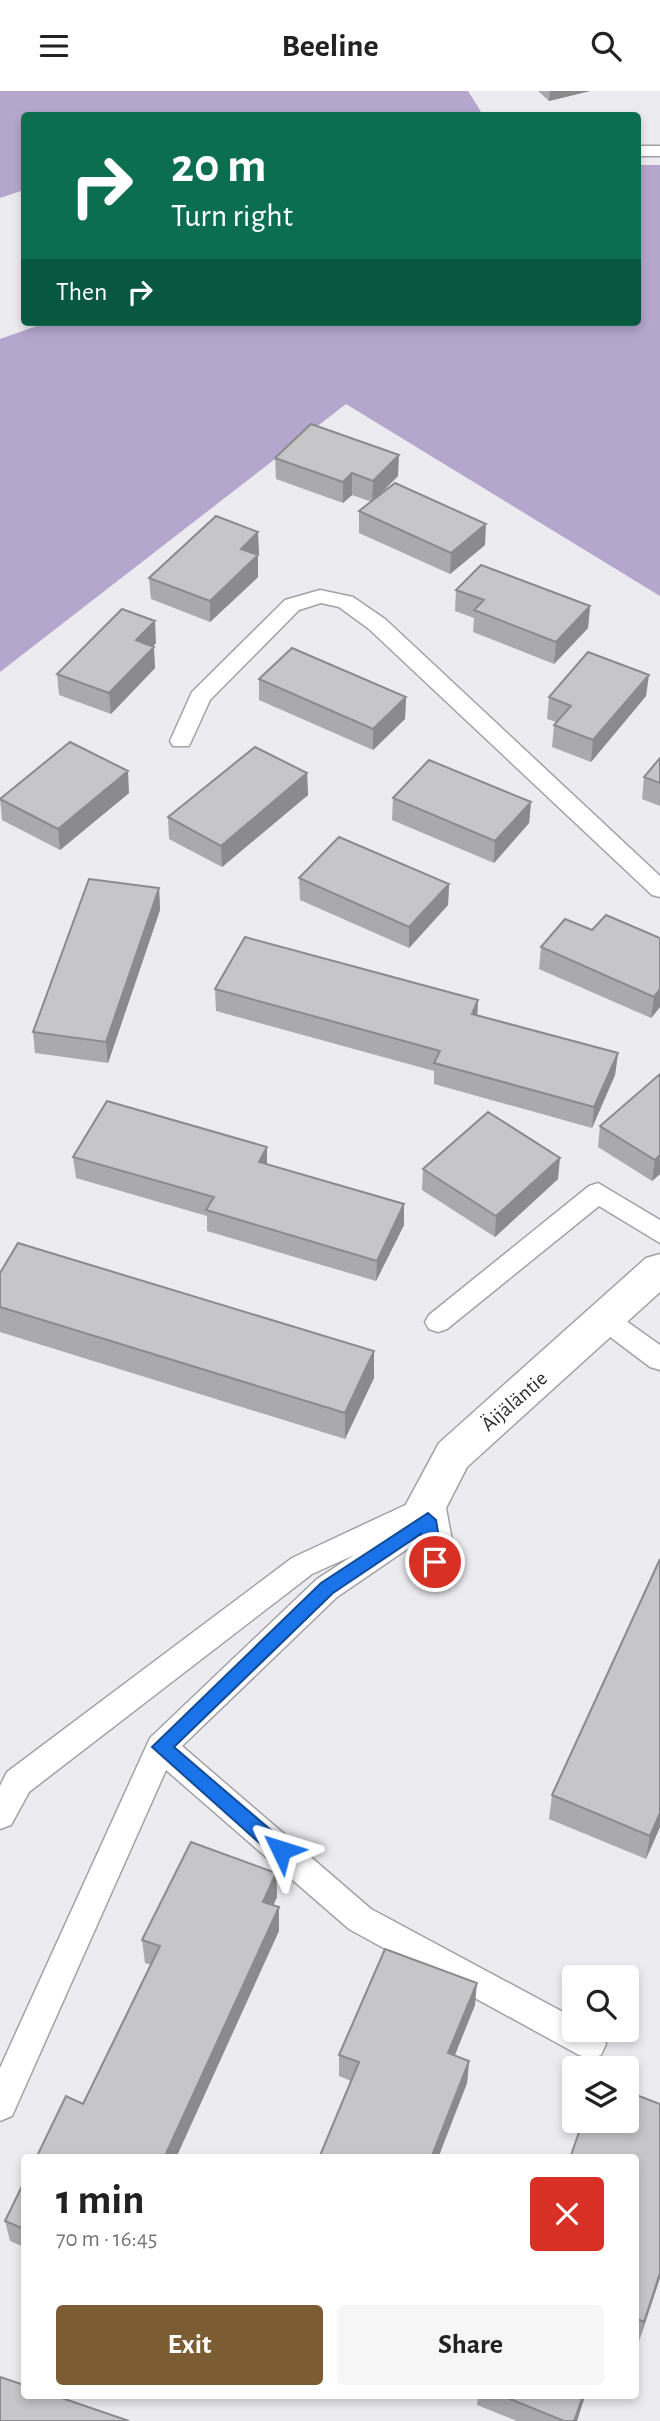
<!DOCTYPE html>
<meta charset="utf-8">
<style>
:root{--surface:#fff;--page:#f6f6f6;--text:#222;--muted:#767676;--accent:#7c5c32}
body{margin:0;font-family:"Alegreya Sans",sans-serif;background:var(--page);color:var(--text);height:100vh;display:flex;flex-direction:column;font-size:26px;white-space:nowrap}
*{box-sizing:border-box;margin:0}
p{font-size:23px;color:var(--muted)}
.icon{flex:none;width:38px;height:38px;fill:none;stroke:currentColor;stroke-width:2;stroke-linecap:round;stroke-linejoin:round}
.map{position:relative;flex:1;overflow:hidden}
.drawer{position:absolute;left:21px;top:2063px;width:618px;height:245px;display:flex;flex-direction:column;background:var(--surface);border-radius:7px;box-shadow:0 4px 10px #0003}
.drawer>*{flex:none}
.guide{position:absolute;left:21px;top:21px;width:620px;height:214px;border-radius:7px;box-shadow:0 4px 10px #0003;background:#0b6e4f;color:#fff;overflow:hidden}
.tools{position:absolute;left:562px;top:1874px;display:grid;gap:14px}
.tools a{display:grid;place-items:center;width:77px;height:77px;border-radius:7px;background:var(--surface);box-shadow:0 4px 10px #0003;font-size:35px}
.pin{position:absolute;display:grid;place-items:center;width:60px;height:60px;color:#fff;margin:-30px;border:4px solid #fff;border-radius:50%;box-shadow:0 2px 7px #0007}
.me{position:absolute;width:77px;margin:-38px;rotate:311deg;stroke-linejoin:round;filter:drop-shadow(0 0 5px #0008)}
.turn{display:flex;align-items:center;gap:24px;height:147px;padding:0 35px;font-size:32px}
.turn .icon{width:91px;height:91px;stroke-width:2.5}
.turn b{display:block;font-size:49px;line-height:60px}
.then{display:flex;align-items:center;height:66px;padding:0 35px;background:#0003;gap:14px;font-size:26px}
.round{display:grid;place-items:center;flex:none;width:74px;height:74px;border-radius:7px;background:var(--page)}
.summary{display:flex;align-items:center;justify-content:space-between;height:119px;padding:0 35px}
h1{font-size:42px;font-weight:600;line-height:52px}
.primary-button{display:flex;gap:14px;margin-top:auto;padding:14px 35px}
.primary-button a{flex:1;height:80px;border-radius:7px;background:var(--accent);color:#fff;font-size:28px;font-weight:600;line-height:80px;text-align:center}
.primary-button a+a{background:var(--page);color:var(--text)}
header{display:flex;justify-content:space-between;align-items:center;height:91px;padding:0 35px;background:var(--surface);font-size:32px;font-weight:600}
.map>svg:first-child{display:block}
.forest{fill:#b5a6cd}
.lines{fill:none;stroke-linecap:round;stroke-linejoin:round}
.service-casing{stroke:#a2a1a4;stroke-width:3}
.minor-casing{stroke:#a2a1a4;stroke-width:3}
.service{fill:#fff;fill-rule:evenodd}
.minor{fill:#fff;fill-rule:evenodd}
.wall{fill:#aaa9ac}
.shaded-wall{fill:#8b8a8c}
.building{fill:#c6c5c8;stroke:#8b8a8c;stroke-width:2}
.route{fill:#1a73e8;stroke:#114b97;stroke-width:2}
.labels{text-anchor:middle;stroke-width:5;stroke-linejoin:round;paint-order:stroke}
.street-label{font-size:21px;fill:#2a2a2b;stroke:#fff}
</style>
<header><svg class="icon" aria-label="menu" viewBox="0 0 24 24"><path d="M4 6h16M4 12h16M4 18h16"/></svg>Beeline<svg class="icon" aria-label="search" viewBox="0 0 24 24"><circle cx="10" cy="10" r="6"/><path d="M15 15l6 6"/></svg></header>
<div class="map">
<svg width="660" height="2330" viewBox="0 0 660 2330">
<rect width="100%" height="100%" fill="#ecebef"/>
<path class="forest" d="M0 0H468L483 24H24V99L0 107Z
M637 74H660V505L346 313 0 581V248L48 231H637Z"/>
<g class="lines">
<g class="service-casing">
<path id="service" d="M637 55H660V65H637Z
M320 499 353 506 385 528 660 785V806L652 804 369 538 339 516 321 512 299 519 210 609 189 655H173L170 650 192 601 285 509Z
M598 1092 660 1129V1152L599 1115 447 1238 438 1241 429 1238 425 1231 429 1224 589 1095Z
M606 1219 615 1222 660 1254V1279L650 1276 597 1236 593 1229 597 1222Z
M414 1410 438 1421 442 1429 438 1437 337 1506 182 1655 371 1818 574 1927V1939C590 1939 599 1937 606 1953L601 1964 590 1968 579 1964 349 1838 166 1679 12 2025 0 2030V1977L150 1647 317 1488 354 1464 312 1483 29 1701 11 1734 0 1738V1695L7 1681 292 1467Z"/>
</g>
<g class="minor-casing">
<path id="minor" d="M660 1163V1201L467 1376 446 1417 456 1471 450 1483 435 1489 420 1483 414 1471 404 1417 439 1352 646 1167Z"/>
</g>
<use href="#service" class="service"/>
<use href="#minor" class="minor"/>
</g>
<path class="wall" d="M538 0H590L549 10Z
M275 367 398 385 376 407 485 454 450 483 359 442V420L372 411 352 404 343 412 276 388Z
M259 462 257 464 258 486 210 531 151 508 149 487Z
M456 499 590 515 588 537 554 573 473 541 474 527 455 520Z
M156 552 153 555 155 577 111 623 59 604 57 583Z
M259 588 406 606 405 628 373 659 259 609Z
M646 605 591 671 552 656 554 634 556 631 547 628 549 606Z
M660 667V715L642 708 644 686Z
M307 682 308 704 222 776 169 748 168 726Z
M129 702 60 759 2 729 0 707Z
M393 707 531 711 529 732 494 772 392 729Z
M299 787 449 793 448 814 409 857 300 809Z
M159 797 160 819 108 972 35 962 33 941Z
M606 824 660 916 651 927 539 878 541 856 592 839Z
M215 898 478 909 477 924 618 962 615 984 592 1037 434 993V980L216 920Z
M660 983V1083L652 1090 598 1056 600 1035Z
M267 1056V1073L404 1134 376 1190 207 1140V1125L76 1087 73 1066Z
M423 1078 558 1088 495 1146 422 1099Z
M0 1182 374 1287 345 1348 0 1241Z
M552 1704 660 1736 646 1768 549 1728Z
M276 1782 277 1806 273 1814 279 1816V1840L83 2013 151 1874 145 1872 142 1849Z
M475 1914 454 1964 469 1970 467 1992 438 2067H319L351 1990 339 1985V1964Z
M626 2000 660 2013V2187L639 2250 635 2248V2067H570L583 2030H626Z
M24 2091V2156L10 2150 5 2130Z
M478 2305H585L577 2330H517L477 2314Z"/>
<path class="shaded-wall" d="M550 0H590L549 10Z
M399 364 398 385 372 411 373 390Z
M352 382V404L343 412V391Z
M486 433 485 454 450 483 451 462Z
M258 441 259 462 241 479V458Z
M258 464V486L210 531V510Z
M590 515 588 537 554 573 556 551Z
M155 530 156 552 138 571 136 549Z
M154 556 155 577 111 623 109 602Z
M649 584 646 605 591 671 593 649Z
M406 606 405 628 373 659V638Z
M128 680 129 702 60 759 58 738Z
M307 682 308 704 222 776 221 755Z
M531 711 529 732 494 772 495 750Z
M449 793 448 814 409 857V836Z
M159 797 160 819 108 972 106 951Z
M660 898V916L651 927 654 906Z
M478 909 477 931 472 923Z
M618 962 615 984 592 1037 594 1016Z
M267 1056V1077L259 1071Z
M660 1064V1083L652 1090 655 1069Z
M560 1067 558 1088 495 1146 496 1125Z
M404 1113V1134L376 1190 377 1170Z
M374 1260V1287L345 1348V1322Z
M660 1722V1736L646 1768 650 1745Z
M276 1782 277 1806 264 1834 263 1811Z
M279 1816V1840L176 2067H164Z
M477 1892 475 1914 447 1984 448 1962Z
M469 1970 467 1992 438 2067H431Z
M660 2182V2187L639 2250 644 2231Z
M583 2305H585L577 2330H574Z"/>
<path class="building" d="M311 333 399 364 373 390 352 382 343 391 275 367Z
M395 392 486 433 451 462 359 420Z
M216 425 258 441 241 458 258 464 210 510 149 487Z
M481 474 590 515 556 551 474 519 484 509 456 499Z
M122 518 155 530 136 549 154 556 109 602 57 583Z
M292 557 406 606 373 638 259 588Z
M588 561 649 584 593 649 554 634 571 615 549 606Z
M70 651 128 680 58 738 0 708Z
M255 656 307 682 221 755 168 726Z
M660 667V692L644 686Z
M429 669 531 711 495 750 393 707Z
M339 746 449 793 409 836 299 787Z
M89 788 159 797 106 951 33 941Z
M606 824 660 847V898L654 906 541 856 565 828 592 839Z
M245 846 478 909 472 923 618 962 594 1016 434 972 440 960 215 898Z
M660 983V1064L655 1069 600 1035Z
M107 1010 267 1056 259 1071 404 1113 377 1170 206 1119 214 1106 73 1066Z
M488 1021 560 1067 496 1125 423 1078Z
M18 1152 374 1260 345 1322 0 1216V1182Z
M660 1468V1722L650 1745 552 1704Z
M191 1751 276 1782 263 1811 279 1816 164 2067H36L66 2005 83 2013 160 1855 142 1849Z
M385 1858 477 1892 448 1962 469 1970 431 2067H319L359 1971 339 1964Z
M626 2000 660 2013V2182L644 2231 635 2227V2067H570L583 2030H626Z
M24 2091V2138L5 2130Z
M0 2286 24 2294V2305H56L129 2330H0Z
M503 2305H583L574 2330H564Z"/>
<path class="route" d="M428 1422 436 1429 443 1471 441 1476H429L421 1443 333 1502 174 1656 287 1753 290 1759 287 1765 281 1768 274 1765 152 1656 321 1492Z"/>
<g class="labels">
<g class="street-label">
<text transform="translate(514 1310) rotate(-41)" y="7">Äijäläntie</text>
</g>
</g>
</svg>
<div class="tools">
<a><svg class="icon" aria-label="search" viewBox="0 0 24 24"><circle cx="10" cy="10" r="6"/><path d="M15 15l6 6"/></svg></a>
<a><svg class="icon" aria-label="layers" viewBox="0 0 24 24"><path d="M12 4l9 5-9 5-9-5zM3 14l9 5 9-5"/></svg></a>
</div>
<div class="pin" style="left:435px;top:1471px;background:#d93025"><svg class="icon" aria-label="arrive" viewBox="0 0 24 24"><path d="M6 21V4h12l-3 4 3 4H6"/></svg></div>
<svg class="me" style="left:281px;top:1759px" viewBox="-20 -20 40 40"><path d="M0-17L14 15 0 8-14 15z" fill="#1a73e8" stroke="#fff" stroke-width="4"/></svg>
<div class="guide">
<div class="turn"><svg class="icon" aria-label="right" viewBox="0 0 24 24"><path d="M7 20v-9h11M14 6l5 5-5 5"/></svg><div><b>20 m</b>Turn right</div></div>
<div class="then">Then<svg class="icon" aria-label="right" viewBox="0 0 24 24"><path d="M7 20v-9h11M14 6l5 5-5 5"/></svg></div>
</div>
<section class="drawer">
<div class="summary"><div><h1>1 min</h1><p>70 m · 16:45</p></div><a class="round" style="background:#d93025;color:#fff"><svg class="icon" aria-label="close" viewBox="0 0 24 24"><path d="M6 6l12 12M18 6L6 18"/></svg></a></div>
<div class="primary-button"><a>Exit</a><a>Share</a></div>
</section>
</div>
